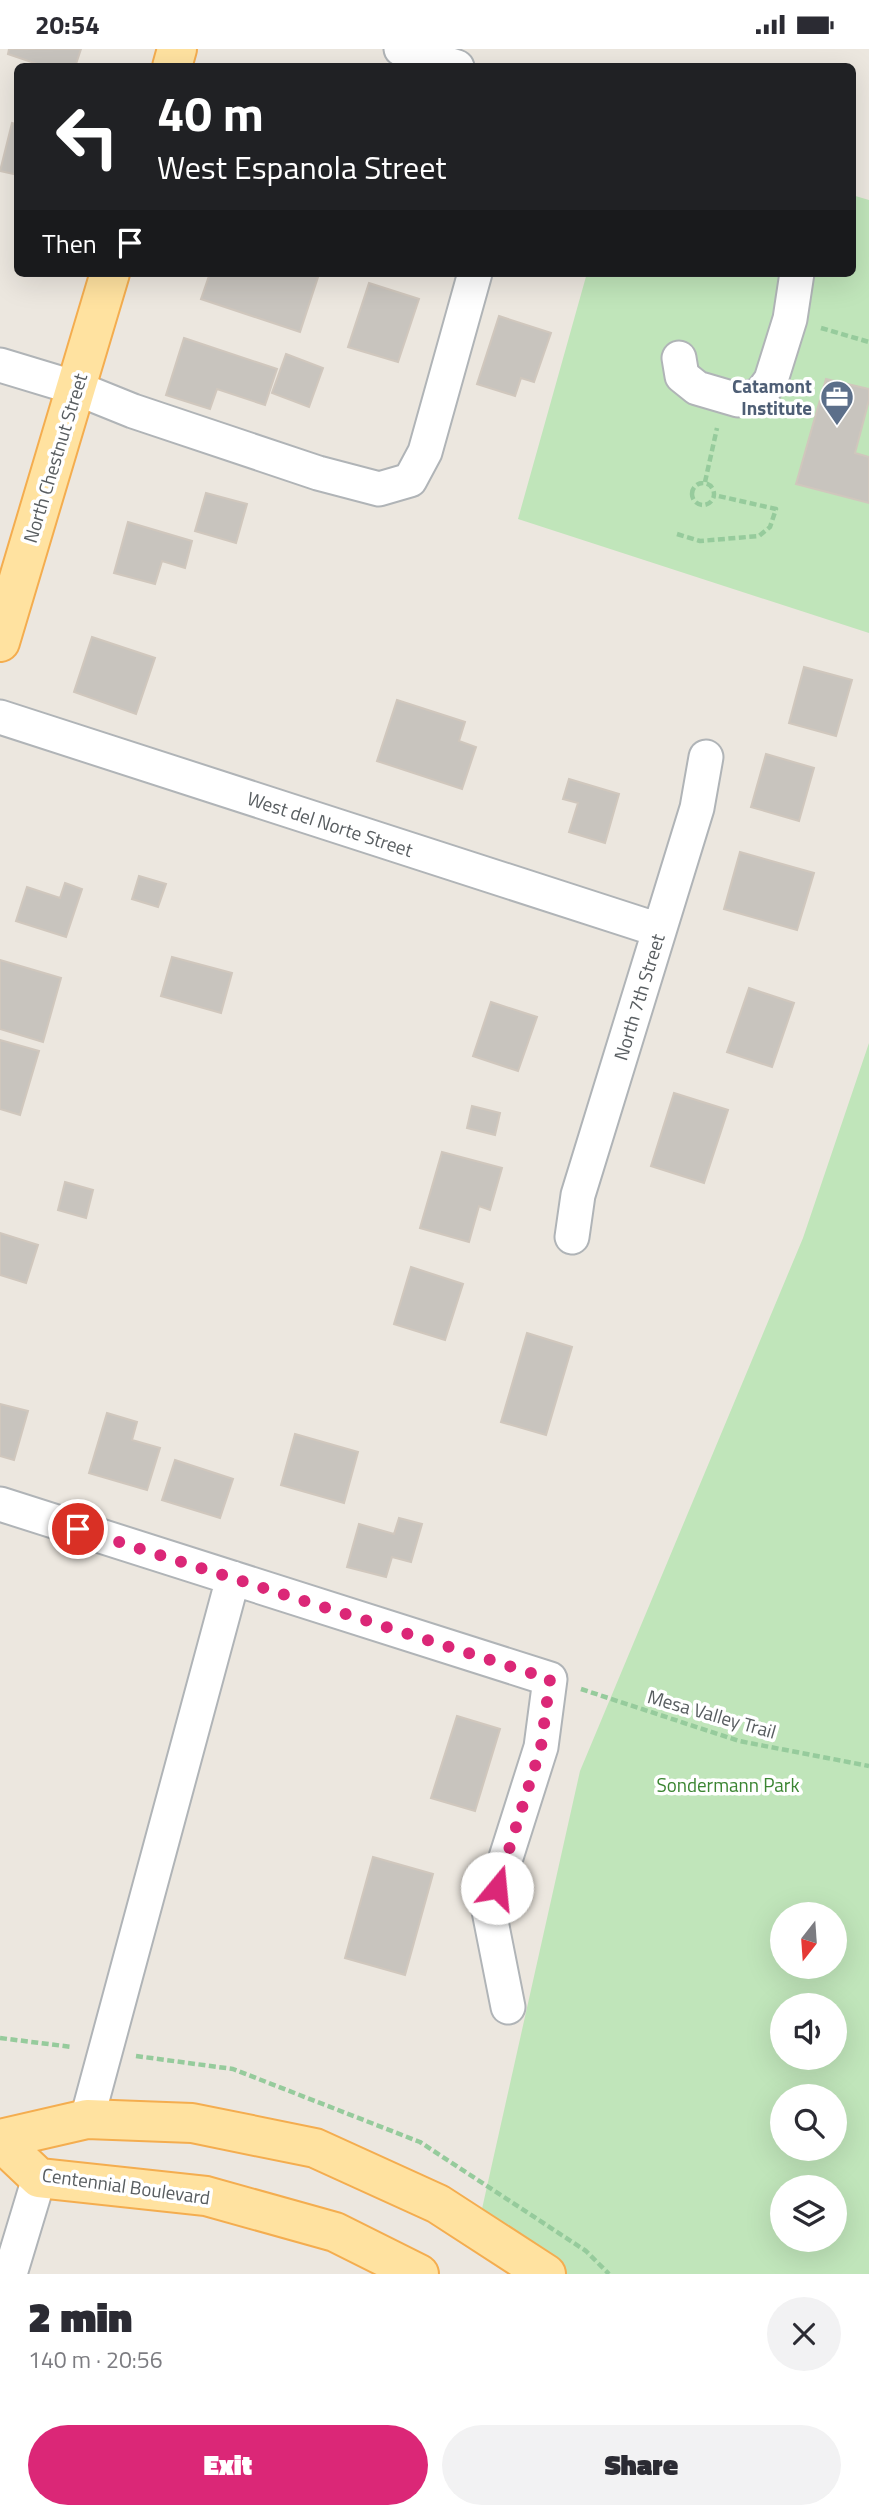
<!DOCTYPE html>
<meta charset="utf-8">
<style>
:root{--surface:#fff;--page:#f2f2f3;--text:#2b2b33;--muted:#7c7c81;--accent:#db2777}
body{margin:0;font-family:"Titillium Web",sans-serif;background:var(--page);color:var(--text);height:100vh;display:flex;flex-direction:column;font-size:26px;white-space:nowrap}
*{box-sizing:border-box;margin:0}
p{font-size:23px;color:var(--muted)}
.icon{flex:none;width:38px;height:38px;fill:none;stroke:currentColor;stroke-width:2;stroke-linecap:round;stroke-linejoin:round}
.map{position:relative;height:2225px;overflow:hidden}
.details{display:flex;flex-direction:column;background:var(--surface);flex:1}
.details>*{flex:none}
.banner{position:absolute;left:14px;top:14px;width:842px;height:214px;border-radius:10px;box-shadow:0 7px 28px #0002;background:#202124;color:#fff;overflow:hidden}
.needle{width:46px;rotate:197deg}
.fabs{position:absolute;left:770px;top:1853px;display:grid;gap:14px}
.fabs a{display:grid;place-items:center;width:77px;height:77px;border-radius:50%;background:var(--surface);box-shadow:0 7px 28px #0002;font-size:35px}
.pin{position:absolute;display:grid;place-items:center;width:60px;height:60px;color:#fff;margin:-30px;border:4px solid #fff;border-radius:50%;box-shadow:0 2px 7px #0007}
.me{position:absolute;width:77px;margin:-38px;rotate:17deg;stroke-linejoin:round;filter:drop-shadow(0 0 5px #0008)}
.turn{display:flex;align-items:center;gap:24px;height:147px;padding:0 28px;font-size:32px}
.turn .icon{width:91px;height:91px;stroke-width:2.5}
.turn b{display:block;font-size:49px;line-height:60px}
.then{display:flex;align-items:center;height:66px;padding:0 28px;background:#0003;gap:14px;font-size:26px}
.round{display:grid;place-items:center;flex:none;width:74px;height:74px;border-radius:37px;background:var(--page)}
.headline{display:flex;align-items:center;justify-content:space-between;height:119px;padding:0 28px}
h1{font-size:42px;font-weight:800;line-height:52px}
.action{display:flex;gap:14px;margin-top:auto;padding:14px 28px}
.action a{flex:1;height:80px;border-radius:42px;background:var(--accent);color:#fff;font-size:28px;font-weight:800;line-height:80px;text-align:center}
.action a+a{background:var(--page);color:var(--text)}
.status{display:flex;justify-content:space-between;align-items:center;height:49px;padding:0 35px;background:var(--surface);direction:ltr}
.status svg{height:19px;fill:currentColor}
.map>svg:first-child{display:block}
.green{fill:#c0e5ba;fill-rule:evenodd}
.building{fill:#c8c4be;stroke:#d0c7bd;stroke-width:2}
.lines{fill:none;stroke-linecap:round;stroke-linejoin:round}
.minor-casing{stroke:#b0b4b7;stroke-width:37}
.major-casing{stroke:#f4ad4f;stroke-width:42}
.path{stroke:#96cb9c;stroke-width:4.5;stroke-dasharray:7 3.5;stroke-linecap:butt}
.minor{stroke:#fff;stroke-width:33}
.major{stroke:#ffe2a0;stroke-width:38}
.route{stroke:#db2777;stroke-width:12;stroke-dasharray:0 21.6}
.labels{text-anchor:middle;stroke-width:7;stroke-linejoin:round;paint-order:stroke}
.service-label{font-size:19px;font-weight:bold;fill:#4e5e75;stroke:#fff;text-anchor:end}
.street-label{font-size:19px;fill:#585d60;stroke:#fff}
.park-label{font-size:19px;fill:#3b8532;stroke:#fff}
</style>
<div class="status"><b>20:54</b><svg viewBox="0 0 49 12"><path d="M0 12V9h3v3zM5 12V6h3v6zM10 12V3h3v9zM15 12V0h3v12zM26 1h20v11H26zM47 4h2v5h-2z"/></svg></div>
<div class="map">
<svg width="869" height="2225" viewBox="0 0 869 2225">
<rect width="100%" height="100%" fill="#ece7df"/>
<path class="green" d="M852 146 869 151V584L518 470 587 224H852Z
M869 994V2225H535L473 2200 580 1722 803 1189ZM782 1866H835V1918H782ZM782 1956H835V2009H782ZM782 2048H835V2100H782ZM782 2138H835V2191H782Z"/>
<path class="building" d="M9 0H81L75 18H46L8 5Z
M12 74 18 76V126L0 122Z
M210 224H307L318 228 300 283 201 250Z
M369 234 419 250 398 313 348 298Z
M499 267 551 284 534 333 521 329 515 347 477 335Z
M184 289 277 320 265 356 217 340 210 360 166 346Z
M286 305 323 319 309 358 272 344Z
M826 330 869 340V351L855 404 869 408V454L796 435Z
M206 444 247 455 236 494 195 482Z
M128 473 192 492 185 519 162 512 155 535 114 524Z
M92 588 155 609 136 665 74 643Z
M804 618 852 631 836 687 789 674Z
M397 651 465 673 459 692 476 698 462 740 377 712Z
M766 705 814 719 799 772 751 758Z
M569 730 619 745 605 794 569 783 578 754 563 750Z
M740 803 814 824 797 881 724 860Z
M139 827 166 835 158 858 132 850Z
M65 834 82 840 66 888 16 872 27 838 60 849Z
M172 908 232 924 221 964 161 947Z
M0 911 61 929 43 993 0 980Z
M749 939 794 954 772 1018 727 1003Z
M491 953 537 968 518 1022 473 1007Z
M0 991 39 1002 20 1066 0 1060Z
M674 1044 728 1061 704 1134 651 1117Z
M472 1057 500 1064 495 1086 467 1079Z
M442 1103 502 1119 490 1161 479 1157 469 1193 420 1179Z
M65 1133 93 1141 86 1169 58 1161Z
M0 1184 38 1196 26 1234 0 1226Z
M411 1218 463 1235 445 1291 394 1275Z
M527 1284 572 1298 546 1386 501 1373Z
M0 1355 28 1362 14 1411 0 1407Z
M107 1364 137 1373 132 1391 160 1399 147 1441 89 1424Z
M295 1385 358 1403 344 1454 281 1436Z
M175 1411 233 1430 220 1469 162 1451Z
M399 1469 422 1475 411 1513 392 1508 386 1528 347 1518 359 1475 394 1485Z
M457 1667 500 1680 475 1762 431 1749Z
M373 1808 433 1825 405 1926 345 1909Z"/>
<g class="lines">
<g class="minor-casing">
<path id="minor" d="M401 0 457 18
M679 309 682 327 697 339 738 351 760 346 771 331 790 270 797 224
M0 316 76 339 133 362 318 424 379 440 410 431 425 403 475 224
M0 668 659 881
M572 1188 578 1146 697 759 706 708
M0 1455 550 1630 541 1698 489 1862 508 1958
M87 2070 233 1529
M10 2225 39 2129"/>
</g>
<g class="major-casing">
<path id="major" d="M172 18 177 0
M0 593 110 224
M0 2090 87 2070 192 2074 315 2099 438 2155 546 2225
M0 2092 39 2129 206 2147 335 2183 419 2225"/>
</g>
<path class="path" d="M821 279 869 293
M705 433 717 379
M692 445a11 11 0 1 1 22 0a11 11 0 1 1-22 0Z
M677 485 700 492 759 487 770 478 776 460 714 446
M581 1640 739 1692 869 1717
M0 1989 72 1998
M136 2007 233 2020 420 2093 586 2202 609 2225"/>
<use href="#minor" class="minor"/>
<use href="#major" class="major"/>
</g>
<g class="lines">
<path class="route" d="M78 1480 550 1630 541 1698 497 1839"/>
</g>
<defs>
<g id="office-pin" transform="scale(1.75)"><path d="M0 17L-7.5 6A9.5 9.5 0 1 1 7.5 6Z" fill="#5c6f8a" stroke="#fff"/><path d="M-6-3h4V-5.5h4V-3h4V5H-6ZM-1-4.5V-3h2v-1.5ZM-6 0V1H6V0Z" fill="#fff"/></g>
</defs>
<g fill-rule="evenodd">
<use href="#office-pin" x="837" y="348"/>
</g>
<g class="labels">
<g class="service-label">
<text x="812" y="344">Catamont<tspan x="812" dy="22">Institute</tspan></text>
</g>
<g class="street-label">
<text transform="translate(55 409) rotate(-73)" y="7">North Chestnut Street</text>
<text transform="translate(330 775) rotate(18)" y="7">West del Norte Street</text>
<text transform="translate(639 948) rotate(-73)" y="7">North 7th Street</text>
<text transform="translate(712 1665) rotate(16)" y="7">Mesa Valley Trail</text>
<text transform="translate(126 2137) rotate(8)" y="7">Centennial Boulevard</text>
</g>
<g class="park-label">
<text x="728" y="1743">Sondermann Park</text>
</g>
</g>
</svg>
<div class="fabs">
<a><svg class="needle" viewBox="-14 -14 28 28"><path d="M0-13l5 13h-10z" fill="#e53935"/><path d="M0 13l5-13h-10z" fill="#7c7c81"/></svg></a>
<a><svg class="icon" aria-label="sound" viewBox="0 0 24 24"><path d="M4 9h4l5-4v14l-5-4H4zM17 9q2 3 0 6"/></svg></a>
<a><svg class="icon" aria-label="search" viewBox="0 0 24 24"><circle cx="10" cy="10" r="6"/><path d="M15 15l6 6"/></svg></a>
<a><svg class="icon" aria-label="layers" viewBox="0 0 24 24"><path d="M12 4l9 5-9 5-9-5zM3 14l9 5 9-5"/></svg></a>
</div>
<div class="pin" style="left:78px;top:1480px;background:#d93025"><svg class="icon" aria-label="arrive" viewBox="0 0 24 24"><path d="M6 21V4h12l-3 4 3 4H6"/></svg></div>
<svg class="me" style="left:497px;top:1839px" viewBox="-20 -20 40 40"><circle r="19" fill="#fff"/><path d="M0-13L10 11 0 6-10 11z" fill="#db2777"/></svg>
<div class="banner">
<div class="turn"><svg class="icon" aria-label="left" viewBox="0 0 24 24"><path d="M17 20v-9H6M10 6l-5 5 5 5"/></svg><div><b>40 m</b>West Espanola Street</div></div>
<div class="then">Then<svg class="icon" aria-label="arrive" viewBox="0 0 24 24"><path d="M6 21V4h12l-3 4 3 4H6"/></svg></div>
</div>
</div>
<section class="details">
<div class="headline"><div><h1>2 min</h1><p>140 m · 20:56</p></div><a class="round"><svg class="icon" aria-label="close" viewBox="0 0 24 24"><path d="M6 6l12 12M18 6L6 18"/></svg></a></div>
<div class="action"><a>Exit</a><a>Share</a></div>
</section>
